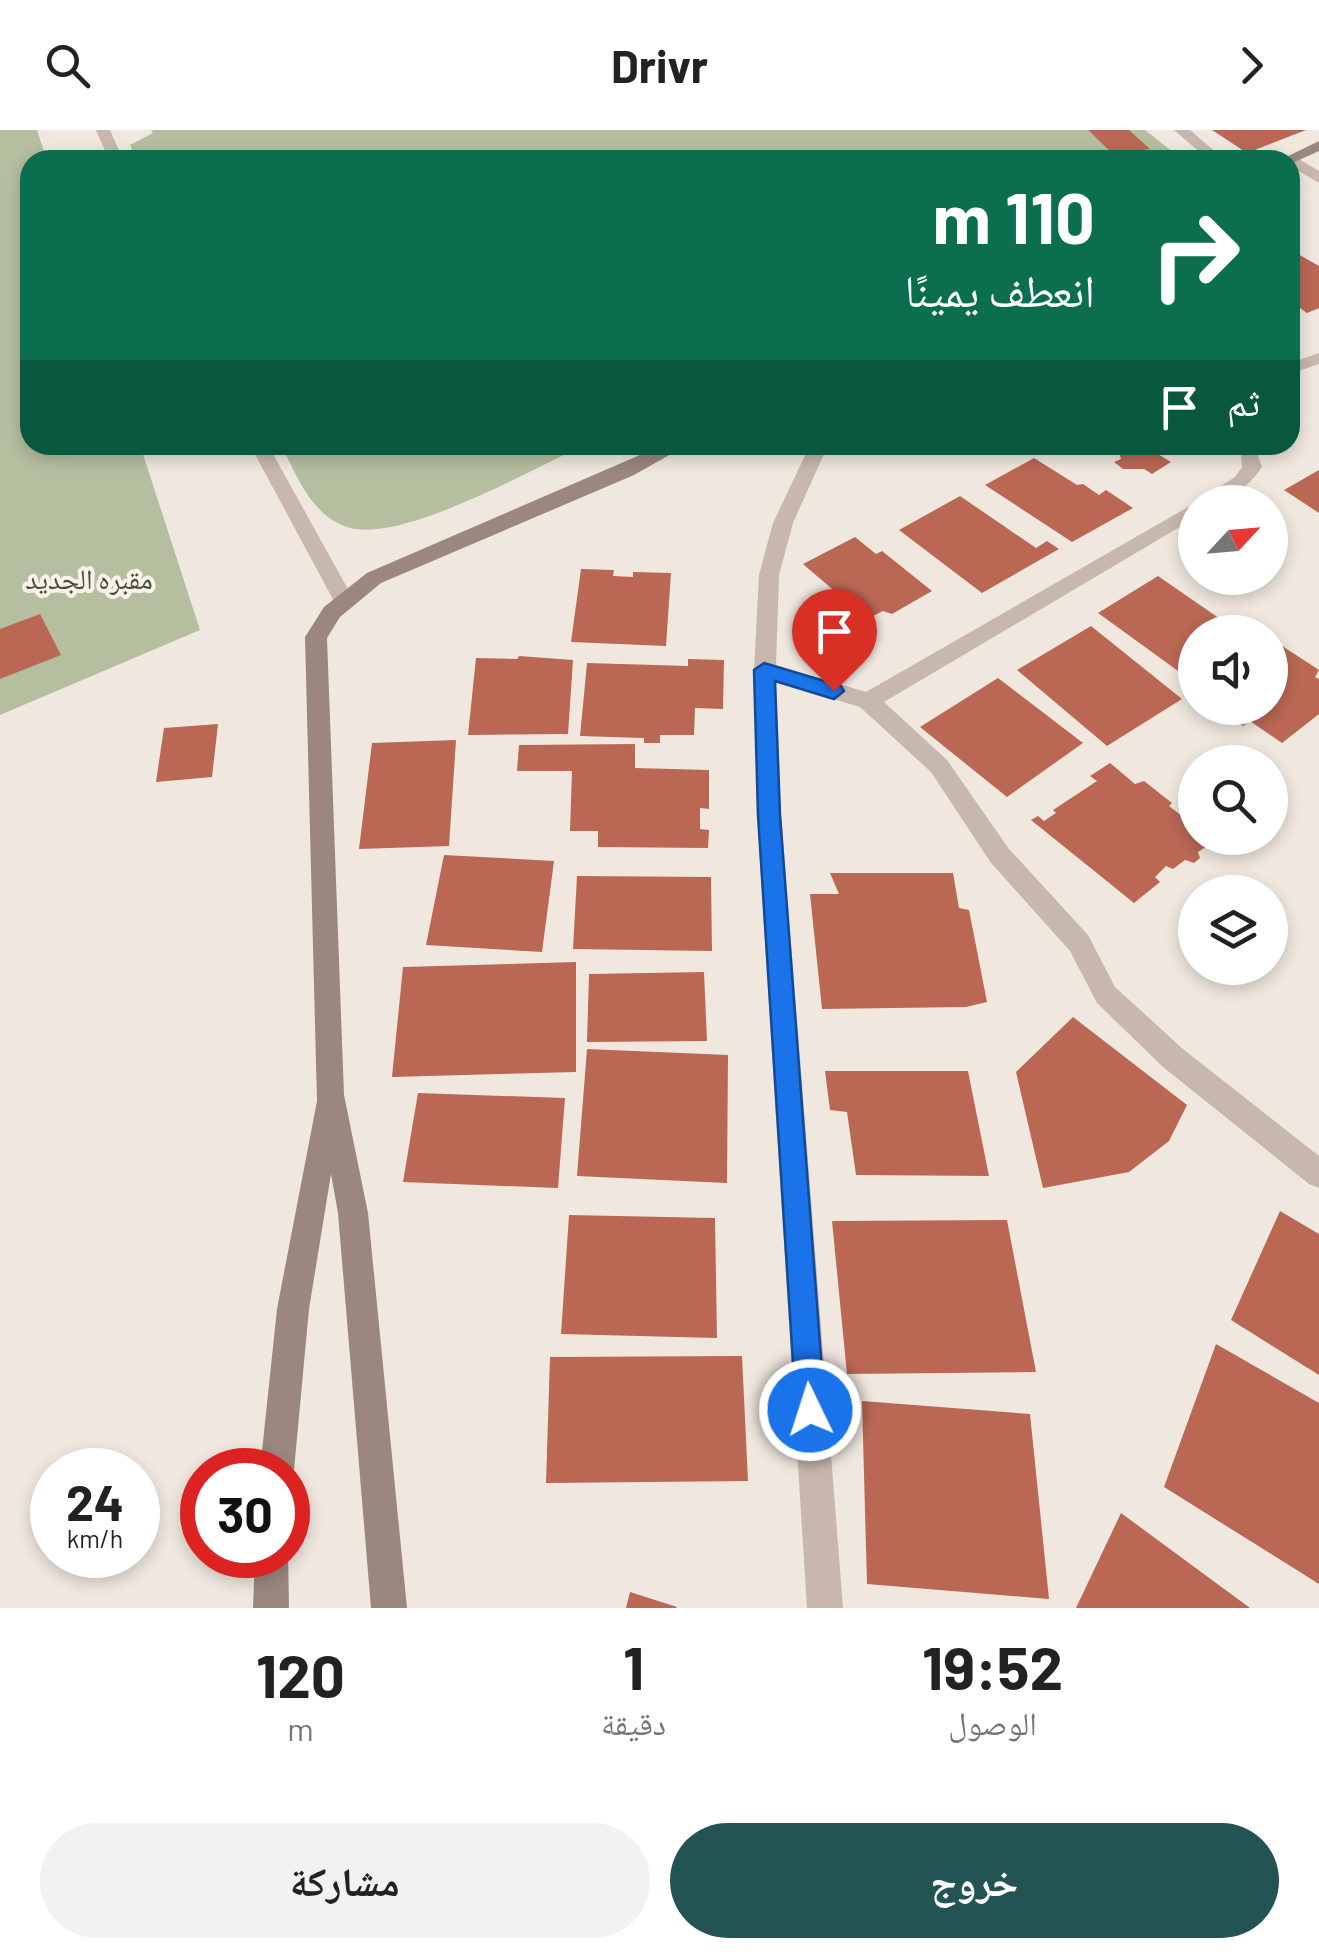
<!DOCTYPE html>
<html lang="ar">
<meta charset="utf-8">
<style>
:root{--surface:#fff;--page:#f2f2f2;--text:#222;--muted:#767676;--accent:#245354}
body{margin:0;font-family:Barlow,"Noto Naskh Arabic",sans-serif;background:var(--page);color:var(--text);direction:rtl;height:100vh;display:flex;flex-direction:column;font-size:38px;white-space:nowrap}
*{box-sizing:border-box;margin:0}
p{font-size:32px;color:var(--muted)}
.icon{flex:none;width:55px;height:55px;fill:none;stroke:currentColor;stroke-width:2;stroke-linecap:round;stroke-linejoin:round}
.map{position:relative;height:1478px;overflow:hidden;direction:ltr}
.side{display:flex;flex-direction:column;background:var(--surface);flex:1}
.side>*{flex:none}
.banner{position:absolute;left:20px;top:20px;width:1280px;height:305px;border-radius:30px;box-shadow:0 5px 15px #0003;direction:rtl;background:#0b6e4f;color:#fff;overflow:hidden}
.needle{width:65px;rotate:64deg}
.fabs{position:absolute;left:1178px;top:355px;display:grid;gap:20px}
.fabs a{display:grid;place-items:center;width:110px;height:110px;border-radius:50%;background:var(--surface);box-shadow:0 5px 15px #0003;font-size:50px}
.speed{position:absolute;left:30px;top:1318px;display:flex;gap:20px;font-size:50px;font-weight:700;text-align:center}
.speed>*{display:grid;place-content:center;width:130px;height:130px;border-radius:50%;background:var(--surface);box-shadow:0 5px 15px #0003;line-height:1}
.speed small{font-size:25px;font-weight:400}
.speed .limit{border:15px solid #d22;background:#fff;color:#111}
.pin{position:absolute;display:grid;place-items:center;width:85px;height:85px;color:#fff;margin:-102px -42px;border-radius:50% 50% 50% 0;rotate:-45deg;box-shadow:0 0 10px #0007}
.pin .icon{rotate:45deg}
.me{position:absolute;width:110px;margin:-55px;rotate:356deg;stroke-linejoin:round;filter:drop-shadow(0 0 8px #0008)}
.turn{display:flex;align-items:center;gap:35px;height:210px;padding:0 40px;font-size:45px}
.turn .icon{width:130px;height:130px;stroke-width:2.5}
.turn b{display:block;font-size:70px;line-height:85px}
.then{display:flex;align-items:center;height:95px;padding:0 40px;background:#0003;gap:20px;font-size:38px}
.eta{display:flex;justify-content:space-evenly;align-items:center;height:170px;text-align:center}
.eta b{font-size:60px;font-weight:700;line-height:70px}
.cta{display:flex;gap:20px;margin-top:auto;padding:20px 40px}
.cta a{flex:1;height:115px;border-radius:60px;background:var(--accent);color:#fff;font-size:40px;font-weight:700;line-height:115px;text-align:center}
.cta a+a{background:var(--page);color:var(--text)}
header{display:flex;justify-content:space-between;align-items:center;height:130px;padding:0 40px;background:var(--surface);font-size:45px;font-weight:700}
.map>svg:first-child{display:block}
.green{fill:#b6bea0}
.building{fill:#ba6854}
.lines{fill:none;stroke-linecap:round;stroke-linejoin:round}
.minor{fill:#c8b7ac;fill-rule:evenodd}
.secondary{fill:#9b877e;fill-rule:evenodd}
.route{fill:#1a73e8;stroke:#114b97;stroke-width:2.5}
.labels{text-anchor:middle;stroke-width:8;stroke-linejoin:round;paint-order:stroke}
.park-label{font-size:28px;fill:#475230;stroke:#f8f2eb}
</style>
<header><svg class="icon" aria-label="forward" viewBox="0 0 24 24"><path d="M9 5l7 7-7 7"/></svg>Drivr<svg class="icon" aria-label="search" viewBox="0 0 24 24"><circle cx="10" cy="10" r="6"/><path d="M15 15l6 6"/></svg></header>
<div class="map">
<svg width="1319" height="1478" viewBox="0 0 1319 1478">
<rect width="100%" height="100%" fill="#f0e8df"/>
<path class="green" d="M0 0H37L47 30H30V315H140L200 500 0 585Z
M151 0H1145L1183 30H137L130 15 153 3Z
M281 315H584C533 339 399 415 347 397 311 385 297 346 281 315Z"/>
<path class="building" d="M1088 0H1129L1150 19 1113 24Z
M1212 0H1306L1247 23Z
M1298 124 1319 136V178L1307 183 1300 178 1290 182V127Z
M1108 315H1133L1141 320 1146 317 1171 332 1152 344 1144 339H1123L1114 332 1121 329 1119 323Z
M1034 328 1077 355 1083 354 1099 365 1106 360 1133 378 1072 412 985 355Z
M1319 340V383L1284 360Z
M960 366 1036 418 1047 411 1059 419 982 463 899 400Z
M855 407 876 424 882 421 932 461 892 484 883 481 867 489 803 434Z
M581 439 614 440 613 446 633 447V442L671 443 666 516 571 512Z
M1158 446 1239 502H1195V540L1185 546 1098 483Z
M40 484 61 525 0 549V499Z
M1091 496 1182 569 1107 616 1017 540Z
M1270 508 1319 540 1315 547 1319 549V584L1282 613 1250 591 1243 596 1216 578H1270Z
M519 526 573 530 568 604 468 605 476 528 517 529Z
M688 529 724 530 723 579 695 578 694 605H660V613H644V608L580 606 587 533 688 536Z
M998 548 1083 613 1007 667 920 597Z
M218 594 212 647 156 652 164 598Z
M456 610 449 716 359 719 372 613Z
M635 614V638L709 640V679L700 678V699L709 700 708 718 598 717V701H570L572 641H517L519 615Z
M1110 633 1135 654 1144 651 1172 673 1169 676 1195 696V708L1215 711 1198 722 1200 728 1194 733 1185 730 1173 739 1166 736 1155 747 1160 752 1134 773 1031 690 1038 686 1044 691 1056 683 1053 680 1097 651 1090 646Z
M444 725 554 731 542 822 426 815Z
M830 743H953L959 778 969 780 987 872 966 877 822 879 810 764H839Z
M577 746 711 747 712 821 573 819Z
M576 832V942L392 947 403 837Z
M704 842 707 911 587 912 589 844Z
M1073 887 1187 975 1169 1011 1129 1042 1043 1058 1016 942Z
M587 919 728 925 727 1053 577 1046Z
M825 941H968L989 1046 856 1045 847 982 830 980Z
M418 963 565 968 558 1058 403 1052Z
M1280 1081 1319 1104V1245L1231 1190Z
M569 1085 715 1088 717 1208 561 1204Z
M1007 1090 1036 1242 847 1244 832 1091Z
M1216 1214 1319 1273V1454L1164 1357Z
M742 1226 748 1351 546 1353 550 1227Z
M862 1271 1030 1284 1049 1469 867 1454Z
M1121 1383 1250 1478H1076Z
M630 1462 677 1477 676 1478H626Z"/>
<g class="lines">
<path class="minor" d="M96 0H110L123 30H109Z
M1174 0H1190L1225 30H1209Z
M1284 26H1294L1319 41V53L1290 36V30L1282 29Z
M1319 223V234L1290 244V233Z
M250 315H268L354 470 350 475H336Z
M810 315H828L793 393 779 445 776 535 866 562 1195 373V388L884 572 947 630 1009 719 1088 805 1115 857 1183 919 1319 1026V1058L1309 1054 1163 937 1097 873 1070 821 991 733 931 642 860 577 776 552 781 685 843 1478H807L757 685 754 540 759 445 773 393Z
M1234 315H1254L1262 337C1245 362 1226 372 1196 372L1235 347 1242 337 1241 324Z"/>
<path class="secondary" d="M1319 11V21L1290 34V30H1280Z
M663 315H687L634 345 381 453 340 487 327 508 344 965 368 1083 407 1478H371L338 1083 331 1044 309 1179 294 1340 288 1352V1340H260L277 1179 317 971 305 507 324 477 367 443Z
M288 1420 289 1478H253L255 1425H288Z"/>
</g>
<path class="route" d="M764 533 841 556 844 561 834 569 775 551 780 685 825 1280 821 1290 810 1295 800 1290 796 1280 758 685 754 540Z"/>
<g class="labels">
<g class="park-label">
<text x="89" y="459">مقبره الجديد</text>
</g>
</g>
</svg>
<div class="fabs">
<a><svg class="needle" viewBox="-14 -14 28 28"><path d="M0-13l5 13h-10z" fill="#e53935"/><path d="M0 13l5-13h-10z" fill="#767676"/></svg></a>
<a><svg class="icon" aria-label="sound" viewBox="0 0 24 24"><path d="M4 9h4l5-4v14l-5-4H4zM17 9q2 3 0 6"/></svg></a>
<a><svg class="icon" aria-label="search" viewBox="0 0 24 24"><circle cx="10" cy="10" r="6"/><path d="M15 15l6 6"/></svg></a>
<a><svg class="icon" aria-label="layers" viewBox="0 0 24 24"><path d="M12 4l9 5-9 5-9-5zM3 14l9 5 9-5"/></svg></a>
</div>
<div class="speed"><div>24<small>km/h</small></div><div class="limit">30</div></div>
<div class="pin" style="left:834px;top:561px;background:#d93025"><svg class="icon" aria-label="arrive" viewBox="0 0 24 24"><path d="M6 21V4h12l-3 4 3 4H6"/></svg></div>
<svg class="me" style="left:810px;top:1280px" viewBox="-20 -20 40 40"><circle r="17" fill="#1a73e8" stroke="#fff" stroke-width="3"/><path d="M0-11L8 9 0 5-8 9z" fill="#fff"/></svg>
<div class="banner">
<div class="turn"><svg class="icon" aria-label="right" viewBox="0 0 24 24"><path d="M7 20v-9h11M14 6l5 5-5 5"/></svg><div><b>110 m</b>انعطف يمينًا</div></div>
<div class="then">ثم<svg class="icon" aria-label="arrive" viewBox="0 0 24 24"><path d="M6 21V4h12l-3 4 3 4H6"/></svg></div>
</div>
</div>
<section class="side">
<div class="eta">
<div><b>19:52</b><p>الوصول</p></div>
<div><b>1</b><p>دقيقة</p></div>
<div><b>120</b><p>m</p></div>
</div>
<div class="cta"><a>خروج</a><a>مشاركة</a></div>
</section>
